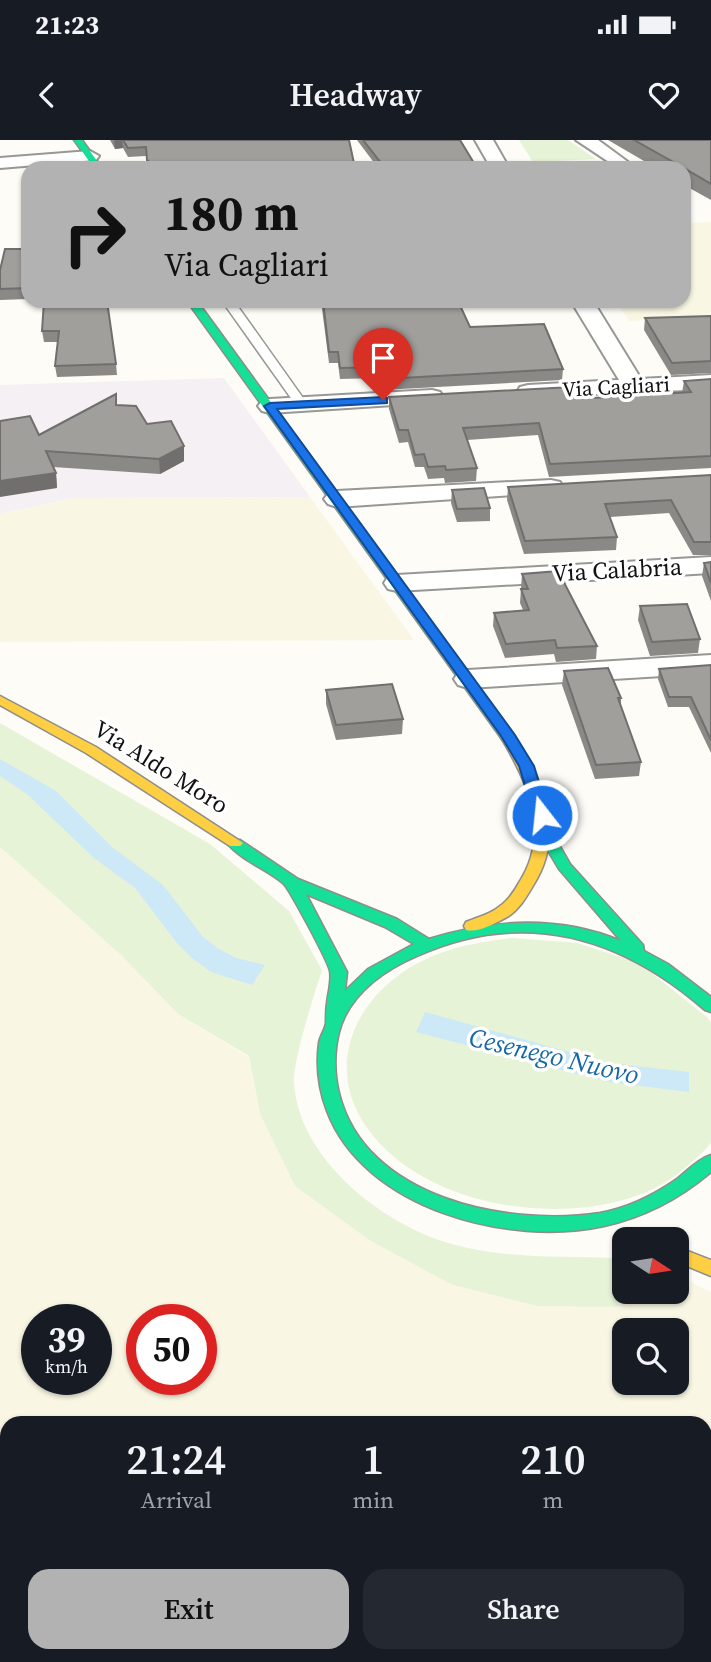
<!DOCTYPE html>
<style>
:root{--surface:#171b24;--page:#242831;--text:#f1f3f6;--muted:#9ea1a6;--accent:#b2b2b3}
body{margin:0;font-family:"Source Serif 4",serif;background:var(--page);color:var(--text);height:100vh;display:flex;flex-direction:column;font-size:26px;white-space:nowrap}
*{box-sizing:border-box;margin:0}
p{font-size:23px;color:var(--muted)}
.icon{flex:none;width:38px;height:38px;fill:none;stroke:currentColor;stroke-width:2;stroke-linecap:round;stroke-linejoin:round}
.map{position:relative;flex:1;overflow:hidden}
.details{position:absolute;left:0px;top:1276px;width:712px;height:247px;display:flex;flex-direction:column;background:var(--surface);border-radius:21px 21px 0 0;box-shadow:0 2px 5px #0004}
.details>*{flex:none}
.hud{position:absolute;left:21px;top:21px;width:670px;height:147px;border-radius:21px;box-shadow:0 2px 5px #0004;background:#b2b2b3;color:#111;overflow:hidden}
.needle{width:46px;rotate:102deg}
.tools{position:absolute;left:612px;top:1087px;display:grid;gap:14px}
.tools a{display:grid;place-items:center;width:77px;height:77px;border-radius:14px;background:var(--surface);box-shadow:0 2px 5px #0004;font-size:35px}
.speed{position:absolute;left:21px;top:1164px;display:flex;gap:14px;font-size:35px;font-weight:700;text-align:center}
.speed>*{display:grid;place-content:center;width:91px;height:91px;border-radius:50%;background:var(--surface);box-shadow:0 2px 5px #0004;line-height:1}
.speed small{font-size:18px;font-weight:400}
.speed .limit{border:10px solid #d22;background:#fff;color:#111}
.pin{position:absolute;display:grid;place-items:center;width:60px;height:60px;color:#fff;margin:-72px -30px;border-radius:50% 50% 50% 0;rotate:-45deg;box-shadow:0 0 7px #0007}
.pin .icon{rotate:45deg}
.me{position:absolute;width:77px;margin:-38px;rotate:344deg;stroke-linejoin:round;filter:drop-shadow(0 0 5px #0008)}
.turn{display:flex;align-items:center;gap:24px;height:147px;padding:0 28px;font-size:32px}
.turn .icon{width:91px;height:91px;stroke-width:2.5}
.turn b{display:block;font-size:49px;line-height:60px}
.eta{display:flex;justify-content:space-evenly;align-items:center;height:119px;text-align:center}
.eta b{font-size:42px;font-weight:600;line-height:49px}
.button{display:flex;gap:14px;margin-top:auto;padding:14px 28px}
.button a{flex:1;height:80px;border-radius:21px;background:var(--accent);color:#111;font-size:28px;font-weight:600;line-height:80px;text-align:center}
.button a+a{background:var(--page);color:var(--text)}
.status{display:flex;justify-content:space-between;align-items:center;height:49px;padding:0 35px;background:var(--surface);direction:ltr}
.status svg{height:19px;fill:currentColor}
header{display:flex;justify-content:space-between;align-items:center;height:91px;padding:0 28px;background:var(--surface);font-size:32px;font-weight:600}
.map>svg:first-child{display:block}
.industrial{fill:#f5f0f3}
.farmland{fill:#f9f7e4;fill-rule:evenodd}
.green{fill:#e7f3d7}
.water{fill:#cde8f7}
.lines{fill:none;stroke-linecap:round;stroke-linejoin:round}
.lane-casing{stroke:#979795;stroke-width:3}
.street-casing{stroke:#979795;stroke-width:4}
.fast-casing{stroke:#8e8d8b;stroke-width:3}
.slow-casing{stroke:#8e8d8b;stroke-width:3}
.lane{fill:#fffffe;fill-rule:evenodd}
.street{fill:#fffffe;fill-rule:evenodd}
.fast{fill:#16e098;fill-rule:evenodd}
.slow{fill:#ffcf43;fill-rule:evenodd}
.wall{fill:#8a8986}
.shaded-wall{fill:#716f6d}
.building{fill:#a19f9c;stroke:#716f6d;stroke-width:2}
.route{fill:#1a73e8;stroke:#114b97;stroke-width:2}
.labels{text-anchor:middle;stroke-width:7;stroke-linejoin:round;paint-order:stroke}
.far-street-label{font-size:21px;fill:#111;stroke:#fff}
.street-label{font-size:24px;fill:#111;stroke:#fff}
.water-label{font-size:26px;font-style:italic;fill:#1768a6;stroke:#fff}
</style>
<div class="status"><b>21:23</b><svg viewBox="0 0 49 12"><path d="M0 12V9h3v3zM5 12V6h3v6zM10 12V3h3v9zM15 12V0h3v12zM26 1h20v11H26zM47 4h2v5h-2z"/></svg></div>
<header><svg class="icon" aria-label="back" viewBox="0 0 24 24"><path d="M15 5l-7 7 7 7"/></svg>Headway<svg class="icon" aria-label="heart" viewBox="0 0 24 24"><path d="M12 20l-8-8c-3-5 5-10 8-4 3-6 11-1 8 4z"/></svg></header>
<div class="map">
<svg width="711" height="1522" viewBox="0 0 711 1522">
<rect width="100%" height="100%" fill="#fdfcf7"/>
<path class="industrial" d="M224 238 310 357 74 358 0 374V245Z"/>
<path class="farmland" d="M711 82V177L629 181 616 161H684V83Z
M310 357 414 500 0 502V374L74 358Z
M0 707 121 815 178 874 249 917 260 974 295 1046 369 1100 450 1144 618 1166 613 1118 625 1121V1152H677V1135L711 1152V1522H0ZM37 1180H96V1239H37ZM142 1180H201V1239H142ZM625 1190H677V1242H625ZM7 1283H705V1516H7Z"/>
<path class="green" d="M519 0H568L596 19 533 22Z
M0 583 210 704 289 771 322 830C314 855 293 920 294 943 299 1016 374 1077 439 1100 493 1119 557 1116 613 1118L618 1167 538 1166 450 1144 369 1100 295 1046 260 974 249 916 178 874 121 815 0 707Z
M512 798 577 803 639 823 708 878 711 883V1003C693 1024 665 1046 639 1055 556 1085 433 1067 374 997 320 933 352 857 420 822 448 807 480 802 512 798Z"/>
<path class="water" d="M0 619 56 651 112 707 163 745 203 797 219 809 236 818 265 825 252 845 211 832 192 818 177 803 135 748 94 718 28 655 0 636Z
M425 872 609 923 689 932V952L608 942 416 892Z"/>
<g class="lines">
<g class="lane-casing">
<path id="lane" d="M222 161H234L308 265 306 268H298Z"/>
</g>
<g class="street-casing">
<path id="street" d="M475 0H493L509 28H491Z
M576 0H598L628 22 623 28H604L609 22Z
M90 11 99 16 96 20 0 28V18Z
M571 161H593L641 239 711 235V249L520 257 517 252 520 247 528 245 619 240Z
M432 250 440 252 444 257 440 262 270 273 262 271 258 266 262 261 270 259Z
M551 340 560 342 563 347 560 352 337 367 328 364 324 359 328 354 337 351Z
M711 417V433L397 451 388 449 384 443 388 437 397 435Z
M711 515V533L468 548 458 545 454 539 458 533 468 530Z"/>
</g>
<g class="fast-casing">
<path id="fast" d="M74 0H82L102 28H94Z
M187 161H197L512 593 514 596 512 599H502Z
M545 687 550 689 570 724 643 805 644 811 668 824 711 857V872L705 870C620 796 524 768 417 816 389 828 360 847 345 876 334 898 333 929 339 953 365 1059 508 1087 600 1073 628 1068 654 1055 677 1039 687 1031 698 1019 711 1015V1032C679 1059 645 1077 604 1086 509 1107 364 1069 327 971 319 950 316 925 319 903 320 896 325 890 326 883 326 877 326 870 327 863 328 854 332 840 330 831 328 821 289 748 283 743 266 729 241 720 227 703L230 700H240L298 739 397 779 429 799C493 779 558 775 621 801L559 729 537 692ZM306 754 385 787 414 804 368 829 345 851 347 832Z"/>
</g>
<g class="slow-casing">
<path id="slow" d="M0 556 96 607 243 703 240 706H230L86 613 0 565Z
M507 592 512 593C543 639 566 693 534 744 527 756 519 770 507 777 496 783 478 793 466 790L464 786 466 782C478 777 491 774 500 766 509 760 515 750 520 741 551 692 527 640 500 596Z
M677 1107 711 1120V1136L677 1122Z"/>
</g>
<use href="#lane" class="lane"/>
<use href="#street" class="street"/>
<use href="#fast" class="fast"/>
<use href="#slow" class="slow"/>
</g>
<path class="wall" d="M110 0H349L355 28H147L146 16 128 17 123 8 115 9Z
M357 0H460L477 28H378Z
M608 0H711V60L684 45V28H656Z
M28 109V159L0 160V130Z
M44 161 116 224 117 235 57 237 55 226 58 202H44L42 191Z
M321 161H458L470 187 563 229 562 240 383 250 379 238 340 239 338 223H329Z
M711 176V233L671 235 644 190 645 178Z
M711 239V328L549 337 538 295 467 300 477 328 476 341 445 343 444 338 428 339 424 327H415L408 302 399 303 389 269V257L576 259 682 253 684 241Z
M117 265 147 284 184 321 160 334 53 327 56 333 57 348 39 295Z
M711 335V415H693L669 373 610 377 617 397 616 410 524 414 507 360 508 347Z
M452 350 490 368V381L457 382 451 363Z
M711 422V461L702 436 704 423Z
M522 434 597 506 596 519 556 522 554 514 505 518 493 486 494 473 523 470 520 463Z
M640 466 700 499 698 513 650 516 638 480Z
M711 525V613L689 567H668L658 539 659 529Z
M564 531 621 558V566L641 622 639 636 595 639 562 545Z
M326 550 403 579 402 594 336 600 326 564Z"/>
<path class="shaded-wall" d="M114 0H122L123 8 115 9Z
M184 306V321L160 334 159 319Z
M56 333 57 348 0 357V341Z"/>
<path class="building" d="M123 0H349L355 28H157L147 20 146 7 128 8Z
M363 0H460L477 28H385Z
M634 0H711V44L684 28Z
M5 109H28V148L0 149V130Z
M44 161H107L116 224 55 226 59 191H42Z
M323 161H458L470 187 544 184 563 229 383 239 380 227 340 228 338 212H329Z
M711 176V221L672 223 645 178Z
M711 239V316L550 324 539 283 463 288 477 328 446 330 445 326 428 327 424 314 415 315 408 290H399L389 257 571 247 576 259 691 252 684 241Z
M116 254V265L136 266 147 284 171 281 184 306 159 319 46 311 56 333 0 341V281L30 276 39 295Z
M711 335V402H694L671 360 605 364 617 397 525 401 508 347Z
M484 348 490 368 457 369 452 350Z
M711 422V443L704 423Z
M558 431 597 506 557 508 555 500 506 504 494 473 529 470 521 449H528L522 434Z
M687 464 700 499 652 502 640 466Z
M711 525V600L691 557H669L659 529Z
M608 528 621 558H618L641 622 596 625 564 531Z
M392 544 403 579 336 585 326 550Z"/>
<path class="route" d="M383 257 387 258V263L277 269 515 595 534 626 549 675 547 679 542 680 534 675 519 626 501 596 264 266 270 263Z"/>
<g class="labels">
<g class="far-street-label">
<text transform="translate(616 247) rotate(-3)" y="7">Via Cagliari</text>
</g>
<g class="street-label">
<text transform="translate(617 430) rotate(-3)" y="8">Via Calabria</text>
<text transform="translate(161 627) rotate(32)" y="8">Via Aldo Moro</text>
</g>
<g class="water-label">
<text transform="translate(554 916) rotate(13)" y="9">Cesenego Nuovo</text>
</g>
</g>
</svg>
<div class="tools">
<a><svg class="needle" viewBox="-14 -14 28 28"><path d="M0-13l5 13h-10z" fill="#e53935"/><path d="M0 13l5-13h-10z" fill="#9ea1a6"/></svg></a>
<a><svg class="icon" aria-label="search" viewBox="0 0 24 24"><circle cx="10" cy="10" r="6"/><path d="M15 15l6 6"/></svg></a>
</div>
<div class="speed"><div>39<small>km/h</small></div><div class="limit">50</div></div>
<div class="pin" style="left:383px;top:260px;background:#d93025"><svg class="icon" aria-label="arrive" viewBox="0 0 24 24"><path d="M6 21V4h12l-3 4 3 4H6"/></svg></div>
<svg class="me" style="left:542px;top:675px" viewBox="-20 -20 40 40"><circle r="17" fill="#1a73e8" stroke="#fff" stroke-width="3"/><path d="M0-11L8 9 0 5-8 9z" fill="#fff"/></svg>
<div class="hud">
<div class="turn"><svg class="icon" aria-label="right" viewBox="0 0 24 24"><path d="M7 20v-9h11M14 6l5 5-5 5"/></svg><div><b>180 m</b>Via Cagliari</div></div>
</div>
<section class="details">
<div class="eta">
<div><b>21:24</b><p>Arrival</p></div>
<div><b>1</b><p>min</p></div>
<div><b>210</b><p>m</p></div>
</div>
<div class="button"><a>Exit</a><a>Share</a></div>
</section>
</div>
